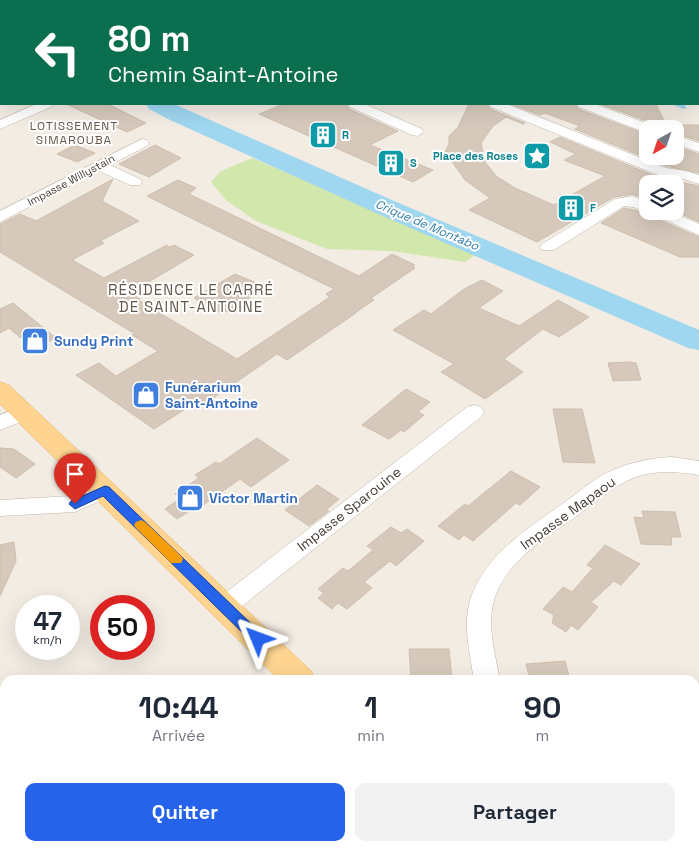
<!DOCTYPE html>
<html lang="fr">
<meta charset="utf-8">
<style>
:root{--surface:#fff;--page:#f2f2f3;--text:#1f2937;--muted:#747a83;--accent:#2563eb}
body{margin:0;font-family:"Space Grotesk",sans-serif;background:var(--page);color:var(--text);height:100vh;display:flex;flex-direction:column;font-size:19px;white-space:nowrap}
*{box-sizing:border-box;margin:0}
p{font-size:16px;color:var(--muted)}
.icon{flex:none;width:28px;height:28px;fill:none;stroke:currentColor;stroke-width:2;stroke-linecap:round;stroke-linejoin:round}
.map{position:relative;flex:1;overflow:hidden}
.side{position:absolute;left:0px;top:675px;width:700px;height:176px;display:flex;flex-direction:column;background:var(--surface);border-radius:15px 15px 0 0;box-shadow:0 5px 20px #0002}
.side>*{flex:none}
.banner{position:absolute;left:0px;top:0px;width:700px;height:105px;box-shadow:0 5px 20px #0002;background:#0b6e4f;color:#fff;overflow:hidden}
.needle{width:32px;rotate:220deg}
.buttons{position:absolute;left:639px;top:120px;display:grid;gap:10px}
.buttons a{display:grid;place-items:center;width:45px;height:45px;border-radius:10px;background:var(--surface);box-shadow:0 5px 20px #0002;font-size:25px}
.speed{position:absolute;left:15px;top:595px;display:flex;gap:10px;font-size:25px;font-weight:700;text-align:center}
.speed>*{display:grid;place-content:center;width:65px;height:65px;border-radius:50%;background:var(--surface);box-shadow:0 5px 20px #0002;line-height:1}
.speed small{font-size:12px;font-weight:400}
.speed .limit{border:8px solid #d22;background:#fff;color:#111}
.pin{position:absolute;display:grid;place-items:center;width:42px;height:42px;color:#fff;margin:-51px -21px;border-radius:50% 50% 50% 0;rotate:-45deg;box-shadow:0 0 5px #0007}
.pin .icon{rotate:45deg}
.me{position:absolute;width:55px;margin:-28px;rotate:314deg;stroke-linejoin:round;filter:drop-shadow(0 0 4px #0008)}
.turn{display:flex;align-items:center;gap:18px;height:105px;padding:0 25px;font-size:22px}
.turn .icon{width:65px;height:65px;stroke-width:2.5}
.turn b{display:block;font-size:35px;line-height:42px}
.eta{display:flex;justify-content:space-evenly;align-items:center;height:85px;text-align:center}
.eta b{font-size:30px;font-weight:700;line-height:35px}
.primary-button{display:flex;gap:10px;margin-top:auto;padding:10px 25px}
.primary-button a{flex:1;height:58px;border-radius:10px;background:var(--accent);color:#fff;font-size:20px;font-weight:700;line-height:58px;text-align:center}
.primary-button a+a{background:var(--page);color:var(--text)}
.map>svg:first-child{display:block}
.green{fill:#d2e7ab}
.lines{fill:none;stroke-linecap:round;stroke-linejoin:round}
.stream{stroke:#9fd6f0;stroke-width:4}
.river{fill:#9fd6f0;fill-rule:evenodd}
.building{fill:#d6c9bc;stroke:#cebeac}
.minor-casing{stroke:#c0b6a9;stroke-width:1}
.major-casing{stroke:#e3af60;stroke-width:1}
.minor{fill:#fff;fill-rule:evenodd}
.major{fill:#fed490;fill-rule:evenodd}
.route{fill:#2563eb;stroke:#184099}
.slow{fill:#f59e0b}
.labels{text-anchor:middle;stroke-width:4;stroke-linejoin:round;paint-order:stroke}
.far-culture-label{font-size:11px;font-weight:bold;fill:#0d838f;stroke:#fff;text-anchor:start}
.far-street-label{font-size:11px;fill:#443c34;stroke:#fff}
.far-neighbourhood-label{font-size:12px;letter-spacing:1px;fill:#66594b;stroke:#fff}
.far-water-label{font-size:12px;font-style:italic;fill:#2c7ea7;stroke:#fff}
.shop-label{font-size:14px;font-weight:bold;fill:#366cbe;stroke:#fff;text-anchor:start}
.street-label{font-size:14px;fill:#443c34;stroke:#fff}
.neighbourhood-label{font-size:15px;letter-spacing:1px;fill:#66594b;stroke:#fff}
</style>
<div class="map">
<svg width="699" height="851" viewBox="0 0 699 851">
<rect width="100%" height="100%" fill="#f2ece3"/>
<path class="green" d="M350 0H699V6V1Z
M252 158 477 254 465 262 392 251 327 249 256 221 226 200 211 182 221 171Z
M116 846H409L413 851H119Z"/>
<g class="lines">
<path class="stream" d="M676 104 684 107"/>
<path class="river" d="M45 0H64V1H45Z
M146 104H174L394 201 699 330V350L688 348 376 213 170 120 149 109Z"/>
</g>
<path class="building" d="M66 104H108L146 123 127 132Z
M284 104H346L349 109 398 131 370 145 433 170 413 182 259 114Z
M469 104H487L490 109 525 123 523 124 506 117 493 126 481 143 485 162 496 176 515 188 554 205 605 176 564 160 576 154 550 142 560 137 657 177 699 186V222L675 211V184H648V200L632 194 614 197 537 242 469 210 490 198 465 180 445 152 449 144V136L458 127Z
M511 104H575L578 109 648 135V156H675V146L699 154V173L666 166 575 129 580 126 545 113 540 115Z
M600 104H656L668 129H658L655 124Z
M680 125H699V141L675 133 674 129Z
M75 145 95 153 77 162 57 154Z
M155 145 181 158 149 177 119 164Z
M113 179 102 201 139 221 100 241 104 243 72 260 104 278 167 245 169 247 174 245 194 255 130 293 140 299 138 300 237 359 330 297 326 294 334 289 147 196 178 180 196 188 189 194 359 276 392 254 415 265 412 267 415 268 371 298 374 300 355 313H356L287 360 277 354 196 410 190 406 154 429 76 375 99 363 116 376 158 351 132 335 135 334 0 252V224L20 214 36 221Z
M624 208 648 213 650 216 699 237V257H680L601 223Z
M235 274 259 284 252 288 259 292 227 312 223 310 219 312 194 298Z
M482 280 503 291 479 308 519 326 558 300 589 317 559 337 543 329 504 359 523 372 485 399 441 372 454 364 393 330 424 310 431 314 464 289Z
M13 303 56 338 34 349 9 328 0 333V309Z
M628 362 636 363 641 380 613 381 608 363Z
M406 389 430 402 418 412 424 415 404 432 401 430 389 439 362 425Z
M553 409H582L595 463 563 462Z
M257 438 289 460 251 487 240 479 196 510 194 508 177 519 165 509 181 498 175 494 199 478 195 475 216 462 219 464Z
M0 448 14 449 35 464 16 478 0 467Z
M511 471 540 487 520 505 516 503 473 541 464 535 459 540 438 526 465 504 468 506Z
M317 485 339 499 326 510 329 511 309 526 285 510Z
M642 511 675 512 681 537H671L672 545 641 544 634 517 644 518Z
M391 527 401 533 407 529 424 541 396 566 390 561 364 582 372 588 347 609 338 603 332 609 318 598 324 593 318 589 343 568 348 571 373 550 367 546Z
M14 542 16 561 0 596V545Z
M605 545 640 564 621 585 614 581 591 602 598 607 578 630 571 625 566 632 552 623 554 615 543 609 563 587 572 592 593 568 587 565Z
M409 649H449L452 679H411Z
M565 661 570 680H530L526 664Z"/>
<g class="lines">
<g class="minor-casing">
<path id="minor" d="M0 36H1V44H0Z
M36 104H53L51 107 0 129V120Z
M348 104H365L422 129 424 132 417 136 412 135 350 107Z
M489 104H507L666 168 686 171 699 175V184L683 179 658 175 491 107Z
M577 104H595L654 126 656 129H648V133L644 132 579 107Z
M675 135 699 143V152L675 144Z
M142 139 147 140 149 143 147 146 110 165 140 179 142 182 140 185H130L99 171 0 222V211Z
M632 196 648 202V211H670L699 224V235L651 214 649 211C640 210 633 206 624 206L554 250H542L540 247 542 244 615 199Z
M474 405 481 407 484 412 481 417 232 614 224 616 216 614 212 607 216 600 467 407Z
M24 406 31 408 34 413 31 418 0 430V415Z
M672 457 699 461V475C681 472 661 470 642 475 618 482 600 498 581 513 550 535 508 559 495 597 486 623 495 654 500 680H474C470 653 462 624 471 597 488 551 531 527 569 499 583 489 596 477 613 470 632 462 651 458 672 457Z
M105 482 113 485 116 490 113 495 75 512 0 516V500L72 496Z"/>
</g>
<g class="major-casing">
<path id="major" d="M0 382 9 385 311 671 316 680H279L0 404Z
M453 846H492L494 851H455Z"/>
</g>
<use href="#minor" class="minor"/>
<use href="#major" class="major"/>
</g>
<path class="route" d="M105 486 109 487 263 635 265 639 263 643 258 645 253 643 103 496 75 509 69 504 71 501Z"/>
<path class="slow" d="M141 520 145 522 181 556 183 559 181 563H171L136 528 134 525 136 522Z"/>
<defs>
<g id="building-square" transform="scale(1.4375)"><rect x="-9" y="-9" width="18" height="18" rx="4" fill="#0f9aa8" stroke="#fff"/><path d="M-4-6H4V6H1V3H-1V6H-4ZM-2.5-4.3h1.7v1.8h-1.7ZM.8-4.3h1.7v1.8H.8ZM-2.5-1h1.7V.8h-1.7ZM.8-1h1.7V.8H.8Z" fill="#fff"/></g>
<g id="sight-square" transform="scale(1.4375)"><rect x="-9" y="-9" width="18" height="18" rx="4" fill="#0f9aa8" stroke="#fff"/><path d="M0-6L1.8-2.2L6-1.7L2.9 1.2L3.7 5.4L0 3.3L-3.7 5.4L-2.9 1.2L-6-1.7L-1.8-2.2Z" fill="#fff"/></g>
<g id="shop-square" transform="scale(1.4375)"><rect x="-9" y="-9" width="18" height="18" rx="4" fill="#3f7fe0" stroke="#fff"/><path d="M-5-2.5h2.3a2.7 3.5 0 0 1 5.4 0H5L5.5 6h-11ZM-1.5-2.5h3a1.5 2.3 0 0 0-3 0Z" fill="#fff"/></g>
</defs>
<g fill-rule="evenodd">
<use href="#building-square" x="323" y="135"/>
<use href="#sight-square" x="537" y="156"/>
<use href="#building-square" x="391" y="163"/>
<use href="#building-square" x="571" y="208"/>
<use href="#shop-square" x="35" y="341"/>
<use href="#shop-square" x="146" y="395"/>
<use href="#shop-square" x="190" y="498"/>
</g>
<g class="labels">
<g class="far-culture-label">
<text x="342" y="139">R</text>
<text x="518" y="160" text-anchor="end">Place des Roses</text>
<text x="410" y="167">S</text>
<text x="590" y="212">F</text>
</g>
<g class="far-street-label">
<text transform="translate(71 180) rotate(-28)" y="4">Impasse Willystain</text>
</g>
<g class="far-neighbourhood-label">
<text x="74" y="130">LOTISSEMENT<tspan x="74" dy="14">SIMAROUBA</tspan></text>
</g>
<g class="far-water-label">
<text transform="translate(427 225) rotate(23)" y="4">Crique de Montabo</text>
</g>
<g class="shop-label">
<text x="54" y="346">Sundy Print</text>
<text x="165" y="392">Funérarium<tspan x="165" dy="16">Saint-Antoine</tspan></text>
<text x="209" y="503">Victor Martin</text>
</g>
<g class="street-label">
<text transform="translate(349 509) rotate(-38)" y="5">Impasse Sparouine</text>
<text transform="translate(568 513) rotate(-36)" y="5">Impasse Mapaou</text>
</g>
<g class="neighbourhood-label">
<text x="191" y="295">RÉSIDENCE LE CARRÉ<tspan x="191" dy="17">DE SAINT-ANTOINE</tspan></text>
</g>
</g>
</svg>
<div class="buttons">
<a><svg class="needle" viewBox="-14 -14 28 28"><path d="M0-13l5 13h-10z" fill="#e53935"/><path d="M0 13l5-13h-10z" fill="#747a83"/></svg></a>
<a><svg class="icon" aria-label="layers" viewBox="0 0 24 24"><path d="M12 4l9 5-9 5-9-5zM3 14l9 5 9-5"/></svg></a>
</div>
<div class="speed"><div>47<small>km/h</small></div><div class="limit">50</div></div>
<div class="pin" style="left:75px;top:504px;background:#d93025"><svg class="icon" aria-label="arrive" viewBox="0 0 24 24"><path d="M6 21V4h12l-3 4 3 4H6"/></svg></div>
<svg class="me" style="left:258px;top:639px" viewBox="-20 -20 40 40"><path d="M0-17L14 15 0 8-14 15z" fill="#2563eb" stroke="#fff" stroke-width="4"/></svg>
<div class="banner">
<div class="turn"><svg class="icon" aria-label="left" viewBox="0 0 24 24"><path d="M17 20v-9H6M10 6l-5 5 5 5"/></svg><div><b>80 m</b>Chemin Saint-Antoine</div></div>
</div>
<section class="side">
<div class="eta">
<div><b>10:44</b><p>Arrivée</p></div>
<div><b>1</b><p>min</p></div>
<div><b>90</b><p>m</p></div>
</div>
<div class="primary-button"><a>Quitter</a><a>Partager</a></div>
</section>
</div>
